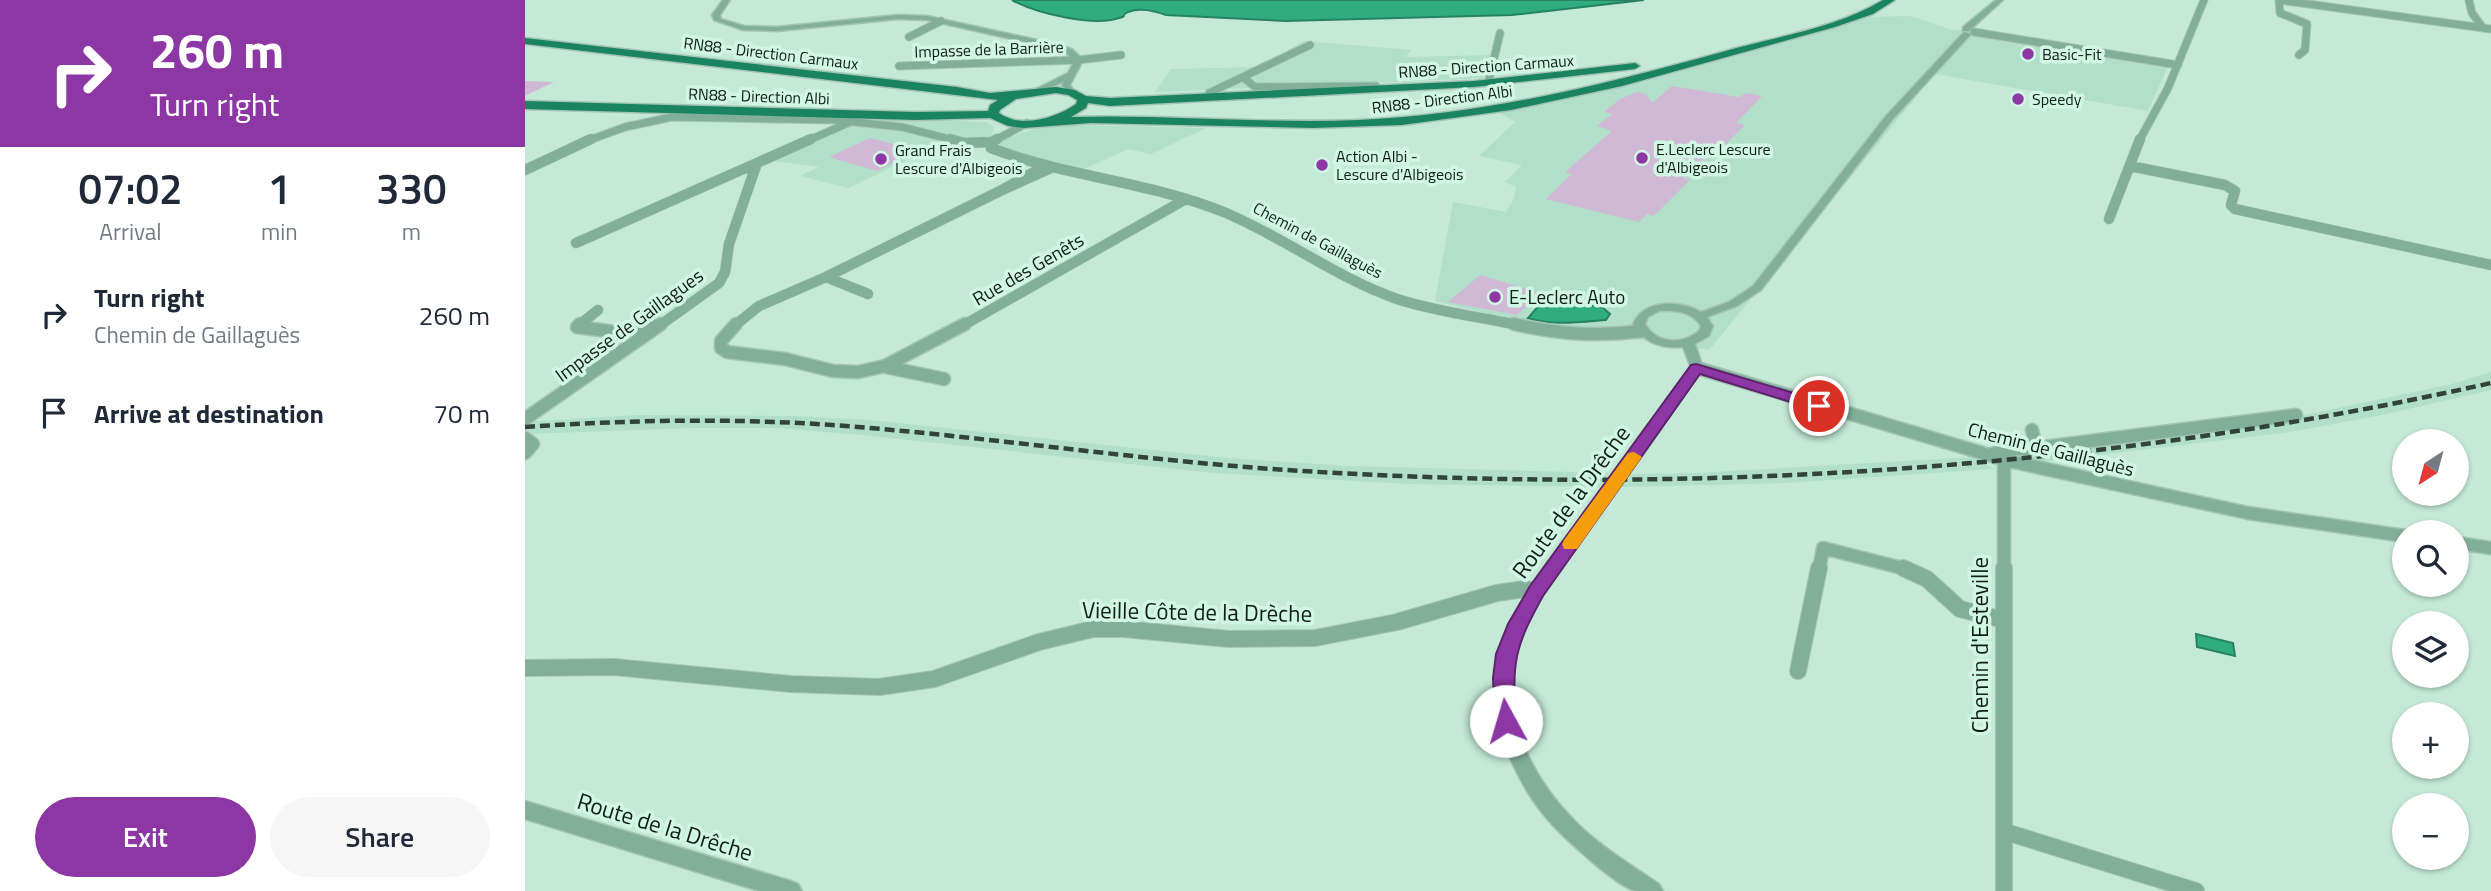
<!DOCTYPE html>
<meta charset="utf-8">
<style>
:root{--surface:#fff;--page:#f6f6f7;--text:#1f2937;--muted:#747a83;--accent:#8d37a4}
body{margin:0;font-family:"Titillium Web",sans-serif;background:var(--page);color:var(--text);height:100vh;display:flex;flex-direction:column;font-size:26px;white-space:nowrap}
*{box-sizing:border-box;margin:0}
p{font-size:23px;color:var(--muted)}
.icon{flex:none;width:38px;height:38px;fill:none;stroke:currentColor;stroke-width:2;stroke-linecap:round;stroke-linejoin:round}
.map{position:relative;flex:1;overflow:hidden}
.side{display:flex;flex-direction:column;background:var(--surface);width:525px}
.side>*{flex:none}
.hud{background:#8d37a4;color:#fff;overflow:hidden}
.needle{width:46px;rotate:216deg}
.fabs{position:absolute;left:1867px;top:429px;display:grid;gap:14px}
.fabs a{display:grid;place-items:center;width:77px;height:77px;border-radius:50%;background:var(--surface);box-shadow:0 2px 5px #0004;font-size:35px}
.pin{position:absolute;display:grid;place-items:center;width:60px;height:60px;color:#fff;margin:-30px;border:4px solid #fff;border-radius:50%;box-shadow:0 2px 7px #0007}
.me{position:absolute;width:77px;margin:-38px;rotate:354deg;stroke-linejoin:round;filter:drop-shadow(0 0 5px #0008)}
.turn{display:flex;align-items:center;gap:24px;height:147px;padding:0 35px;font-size:32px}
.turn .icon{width:91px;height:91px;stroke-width:2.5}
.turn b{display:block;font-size:49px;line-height:60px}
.eta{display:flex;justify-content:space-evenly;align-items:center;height:119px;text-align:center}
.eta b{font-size:42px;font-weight:600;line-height:49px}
.cta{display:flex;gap:14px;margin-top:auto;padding:14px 35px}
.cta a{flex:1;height:80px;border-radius:42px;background:var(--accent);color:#fff;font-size:28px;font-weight:600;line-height:80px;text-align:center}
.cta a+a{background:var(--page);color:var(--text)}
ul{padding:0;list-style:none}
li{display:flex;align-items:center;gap:21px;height:98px;padding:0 35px}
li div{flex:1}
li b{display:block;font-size:26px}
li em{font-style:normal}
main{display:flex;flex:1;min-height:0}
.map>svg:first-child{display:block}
.built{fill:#b2dfc9}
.water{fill:#2fad81;stroke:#268262;stroke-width:2}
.building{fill:#cfb9d5}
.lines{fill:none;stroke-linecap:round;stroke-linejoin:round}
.minor-far3-casing{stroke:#a4c4b5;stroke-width:9}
.minor-far2-casing{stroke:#a4c4b5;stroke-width:11}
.minor-far1-casing{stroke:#a4c4b5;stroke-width:15}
.minor-casing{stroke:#a4c4b5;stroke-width:18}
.tertiary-casing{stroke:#a4c4b5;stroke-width:3}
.primary-casing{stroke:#a4c4b5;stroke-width:3}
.minor-far3{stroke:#82af9a;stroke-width:7}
.minor-far2{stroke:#82af9a;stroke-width:10}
.minor-far1{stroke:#82af9a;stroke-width:12}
.minor{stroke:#82af9a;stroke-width:16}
.tertiary{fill:#82af9a;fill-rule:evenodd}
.primary{fill:#1a8461;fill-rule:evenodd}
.rail{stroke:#31433b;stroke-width:4.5;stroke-dasharray:10 5;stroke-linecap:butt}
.route{fill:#8d37a4;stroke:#5c246b;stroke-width:2}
.slow{fill:#f59e0b}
.poi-dot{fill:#8d37a4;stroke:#d1f6e4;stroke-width:2.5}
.labels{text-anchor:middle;stroke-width:7;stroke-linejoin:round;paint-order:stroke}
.far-street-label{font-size:16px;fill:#101e18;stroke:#d1f6e4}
.far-poi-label{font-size:16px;fill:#101e18;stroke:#d1f6e4;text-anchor:start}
.street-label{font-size:19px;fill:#101e18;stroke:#d1f6e4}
.poi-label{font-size:19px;fill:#101e18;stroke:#d1f6e4;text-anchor:start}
.near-street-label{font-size:23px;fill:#101e18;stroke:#d1f6e4}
</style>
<main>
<section class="side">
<div class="hud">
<div class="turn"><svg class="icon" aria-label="right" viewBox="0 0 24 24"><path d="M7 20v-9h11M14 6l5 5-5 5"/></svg><div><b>260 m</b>Turn right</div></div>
</div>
<div class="eta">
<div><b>07:02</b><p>Arrival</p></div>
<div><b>1</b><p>min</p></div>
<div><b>330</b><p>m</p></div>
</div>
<ul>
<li><svg class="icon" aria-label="right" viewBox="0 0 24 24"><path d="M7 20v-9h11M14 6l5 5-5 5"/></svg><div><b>Turn right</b><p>Chemin de Gaillaguès</p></div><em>260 m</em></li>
<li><svg class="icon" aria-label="arrive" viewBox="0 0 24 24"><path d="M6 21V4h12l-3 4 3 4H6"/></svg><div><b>Arrive at destination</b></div><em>70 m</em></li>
</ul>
<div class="cta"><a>Exit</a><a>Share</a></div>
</section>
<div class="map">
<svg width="1966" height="891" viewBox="0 0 1966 891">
<rect width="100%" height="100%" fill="#c4e9d7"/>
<path class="built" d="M1386 16 1427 30H1453L1645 62 1623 111 1410 74 1184 350 995 322 910 301 928 202 981 212 989 199 991 187 980 182 997 165 954 156 990 122 975 113 1119 82 1345 17Z
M778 41 886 50 881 57 967 55 961 78 630 92 646 69 735 67Z
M332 117 461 122 469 127 466 137 489 136 509 129 536 125 681 128 626 154 603 149 557 170 436 140 414 145 323 188 275 176 294 167 234 159Z
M1966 372V390L1857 415 1765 432 1516 462 1476 454 1775 416 1927 384Z
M111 415 270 416 345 420 703 458 824 466 1085 473 1074 487 882 484 689 473 337 435 251 428H167L0 434V422Z
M1448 457 1469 469 1261 483 1096 487 1105 474 1172 473Z"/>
<path class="water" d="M487 0H1119L987 15 760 21 641 15C629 11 615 7 603 12 594 17 604 15 594 18 568 27 511 13 487 0Z
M1024 300 1077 307 1085 314 1081 320C1056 322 1026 326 1003 318L1017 302Z
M1671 634 1708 643 1710 656 1672 647Z"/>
<path class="building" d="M0 81 29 82 0 96Z
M1147 86 1214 97 1222 93 1237 96 1211 123 1220 125 1196 149 1190 148 1158 178 1165 180 1129 216 1122 214 1114 222 1021 199 1046 174 1040 172 1087 131 1072 126 1087 114 1079 112 1095 99 1112 92 1121 94 1127 103Z
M345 138 395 151 352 171 304 157Z
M955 275 1015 293 992 315 923 302Z"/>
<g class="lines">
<g class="minor-far3-casing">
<path id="minor-far3" d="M1754 0 1966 29
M1754 0 1755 13 1782 24 1780 50 1774 55
M1944 0 1947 13 1958 28
M1449 32 1653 65
M384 37 416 21
M553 60 596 55
M374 66 554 60
M722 77 720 79 730 87 851 86
M964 80 975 33
M684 93 785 45
M62 141 100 127 147 117 311 120 377 127 432 141
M282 141 323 123
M469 141 502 123
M1614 141 1643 88 1679 0"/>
</g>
<g class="minor-far2-casing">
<path id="minor-far2" d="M425 139 439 143 467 142
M467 142 466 148C542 177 626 182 701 213 760 238 812 278 872 299 912 312 956 317 997 326
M467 142 472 139
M1605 166 1700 185 1710 191 1706 205 1710 209 1966 265
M518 167 475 191 526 168
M0 170 66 139
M1584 219 1615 139
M51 243 232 163
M301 277 343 294
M53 326 73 310
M134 326 194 283 200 272 204 244 232 163 286 139
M209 326 234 306 301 277 475 191
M437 326 661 199"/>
</g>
<g class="minor-far1-casing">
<path id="minor-far1" d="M55 324 52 327 91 332 130 326
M211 324 196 341V348L202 352 260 359 308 371 333 372 360 366 440 324
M989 324C1033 334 1072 337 1117 331
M361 367 419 379
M1172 368 1484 461 1723 513 1880 536
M0 419 136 324
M0 438 8 444 0 453
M1511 448 1771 415
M1464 455 1480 450 1511 448 1507 430
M1932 543 1966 548
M1294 570 1298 548 1385 570
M1479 570V464L1484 461"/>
</g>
<g class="minor-casing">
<path id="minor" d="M1378 568 1402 579 1435 609 1479 620
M1479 568V891
M0 668 89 667 266 684 354 687 409 679 514 642 568 629H599L704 639 790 638 872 622 972 593 1000 589 1011 591
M1273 671 1294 568
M1481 832 1671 891"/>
</g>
<g class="tertiary-casing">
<path id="tertiary" d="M198 0H205L195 15 196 19 219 26 252 27 373 15 402 16 536 45 548 50 558 60 545 85 550 92 549 94H543L537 85 539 81 514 94 511 93V89L543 73 550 60 542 54 531 49 402 20 373 19 252 31 218 30 189 20 187 15Z
M1471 0H1478L1444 31H1438V27Z
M1439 32 1446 34 1367 120 1236 290 1212 306 1182 317 1188 326 1184 336 1170 344 1178 368C1140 423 1100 478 1061 533 1038 566 1011 598 996 637 970 702 1002 773 1049 820 1074 846 1105 864 1134 884L1138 891C1129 891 1119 891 1111 891 1092 887 1038 837 1024 821 1008 803 995 781 985 758 940 657 1002 592 1058 514 1094 465 1130 417 1166 368L1158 347C1137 349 1119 343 1108 324 1119 299 1154 300 1176 312L1204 302 1228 286 1361 116ZM1134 311C1151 310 1166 311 1176 326L1174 331C1157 345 1132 344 1120 324L1123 317Z
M0 801 266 881 273 884 277 891H234L0 819Z"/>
</g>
<g class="primary-casing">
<path id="primary" d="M1358 0H1370L1348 14 1310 27 1097 86 986 110 877 125 788 128 566 123 499 128 483 126 465 118 390 120 0 109V101L390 112 463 111 465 105 473 100 0 44V38L432 87 465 93 531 87 550 90 561 96 585 98 949 81 1110 63 1115 66 1110 69 949 87 585 106 563 103 561 108 546 117C642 114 737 124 833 120 957 115 1078 85 1197 52 1250 37 1311 28 1358 0ZM531 93 543 95 552 100 551 104C531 118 496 129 474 113L475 110 491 99Z"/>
</g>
<use href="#minor-far3" class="minor-far3"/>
<use href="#minor-far2" class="minor-far2"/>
<use href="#minor-far1" class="minor-far1"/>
<use href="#minor" class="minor"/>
<use href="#tertiary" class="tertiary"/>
<use href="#primary" class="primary"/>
<path class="rail" d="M0 427C102 420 205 418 307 425 459 436 610 460 762 470 1163 496 1574 471 1966 383"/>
</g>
<path class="route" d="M1171 364 1299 402 1301 406 1299 409H1288L1175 374 1018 596C989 648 987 662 991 721L988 727 981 730 973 727 970 721 968 678 971 654 983 624 1005 586 1166 365Z"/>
<path class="slow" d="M1109 452 1117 457 1052 549H1039L1037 544 1039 540 1103 453Z"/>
<g class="poi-dot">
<circle cx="1503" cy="54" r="7"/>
<circle cx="1493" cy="99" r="7"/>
<circle cx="1117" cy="158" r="7"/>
<circle cx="356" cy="159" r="7"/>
<circle cx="797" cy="165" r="7"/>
<circle cx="970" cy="297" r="7"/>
</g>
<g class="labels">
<g class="far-street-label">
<text transform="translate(464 49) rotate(-2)" y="6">Impasse de la Barrière</text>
<text transform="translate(246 53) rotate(7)" y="6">RN88 - Direction Carmaux</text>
<text transform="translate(961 66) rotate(-4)" y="6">RN88 - Direction Carmaux</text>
<text transform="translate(234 96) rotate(2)" y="6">RN88 - Direction Albi</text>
<text transform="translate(917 99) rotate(-7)" y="6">RN88 - Direction Albi</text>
<text transform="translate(793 240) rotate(28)" y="6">Chemin de Gaillaguès</text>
</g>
<g class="far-poi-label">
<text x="1517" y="60">Basic-Fit</text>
<text x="1507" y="105">Speedy</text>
<text x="1131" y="155">E.Leclerc Lescure<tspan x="1131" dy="18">d'Albigeois</tspan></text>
<text x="370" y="156">Grand Frais<tspan x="370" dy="18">Lescure d'Albigeois</tspan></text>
<text x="811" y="162">Action Albi -<tspan x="811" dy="18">Lescure d'Albigeois</tspan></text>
</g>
<g class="street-label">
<text transform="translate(503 269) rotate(-30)" y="7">Rue des Genêts</text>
<text transform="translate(104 325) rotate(-36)" y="7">Impasse de Gaillagues</text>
<text transform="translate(1526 449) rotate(14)" y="7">Chemin de Gaillaguès</text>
</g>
<g class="poi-label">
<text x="984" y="304">E-Leclerc Auto</text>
</g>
<g class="near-street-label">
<text transform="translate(1046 502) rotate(-54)" y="8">Route de la Drêche</text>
<text transform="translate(672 612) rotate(1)" y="8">Vieille Côte de la Drèche</text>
<text transform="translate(1455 645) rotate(-90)" y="8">Chemin d'Esteville</text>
<text transform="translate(140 827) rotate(17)" y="8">Route de la Drêche</text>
</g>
</g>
</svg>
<div class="fabs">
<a><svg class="needle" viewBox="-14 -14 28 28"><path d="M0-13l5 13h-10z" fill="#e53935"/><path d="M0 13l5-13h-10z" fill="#747a83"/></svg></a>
<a><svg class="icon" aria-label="search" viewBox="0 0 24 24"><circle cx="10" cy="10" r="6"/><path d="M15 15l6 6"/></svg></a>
<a><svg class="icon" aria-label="layers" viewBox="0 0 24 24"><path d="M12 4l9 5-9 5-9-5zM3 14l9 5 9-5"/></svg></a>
<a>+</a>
<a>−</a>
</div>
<div class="pin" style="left:1294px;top:406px;background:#d93025"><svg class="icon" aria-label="arrive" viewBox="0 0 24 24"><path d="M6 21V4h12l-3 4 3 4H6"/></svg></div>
<svg class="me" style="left:981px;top:721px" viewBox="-20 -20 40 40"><circle r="19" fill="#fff"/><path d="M0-13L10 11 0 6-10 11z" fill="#8d37a4"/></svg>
</div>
</main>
